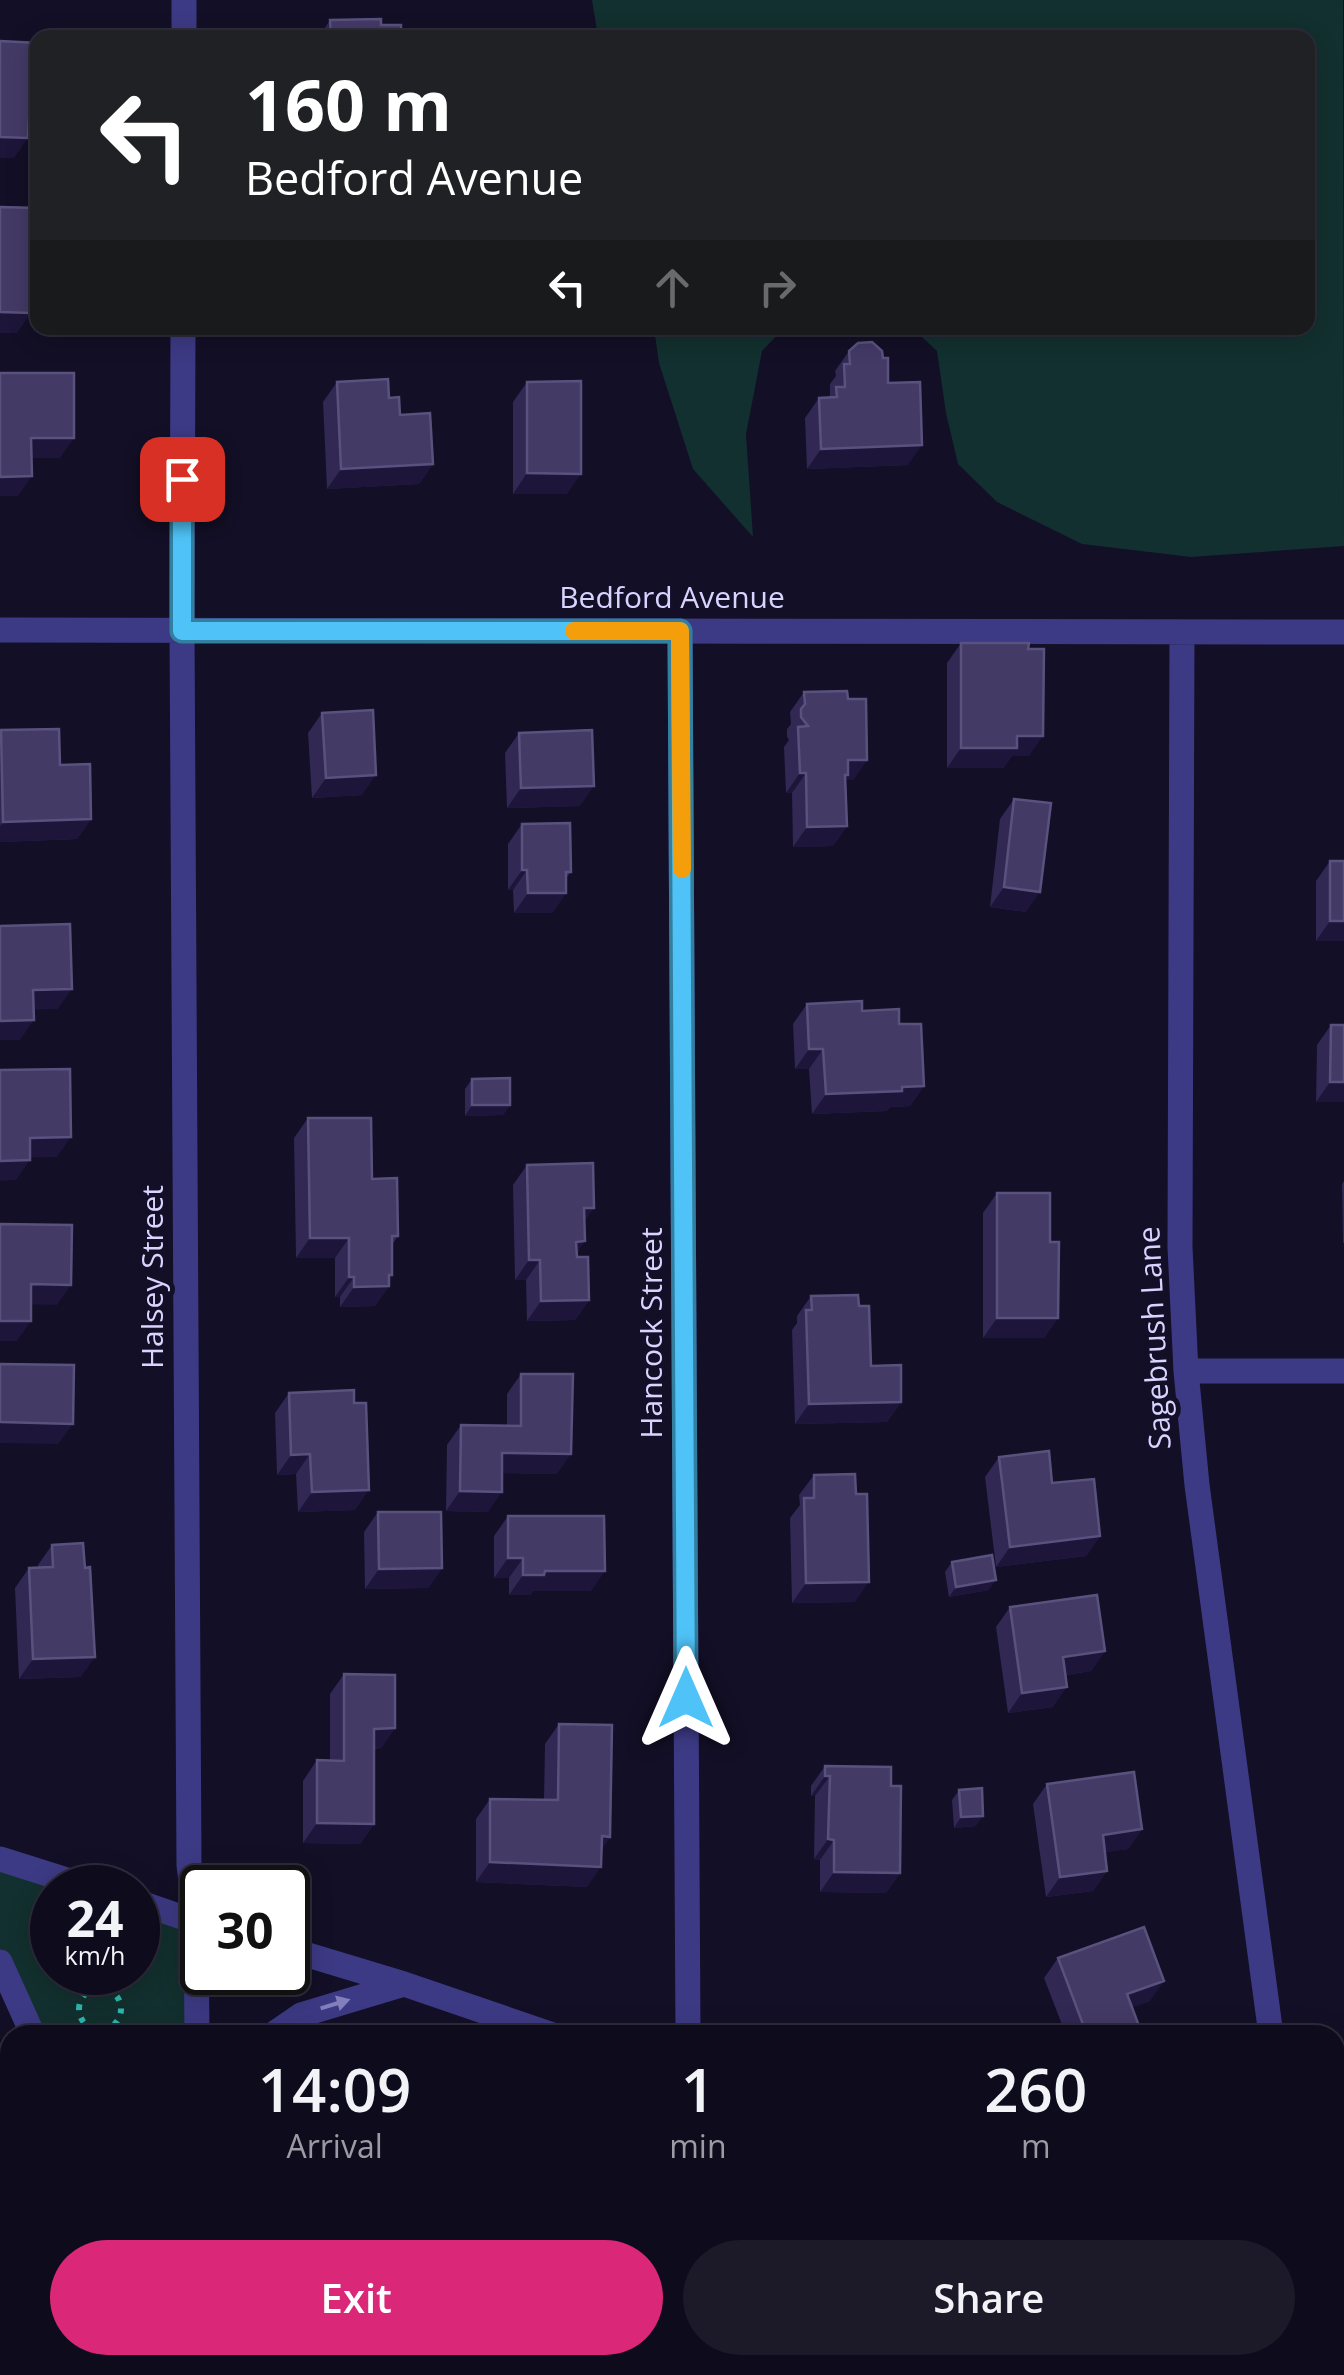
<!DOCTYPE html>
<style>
:root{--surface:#0e0b1c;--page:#1c1929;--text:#f1f3f6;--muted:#9b9ba3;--line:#2e2b3b;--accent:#db2777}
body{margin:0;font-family:"Open Sans",sans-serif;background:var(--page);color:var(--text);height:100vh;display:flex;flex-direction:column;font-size:38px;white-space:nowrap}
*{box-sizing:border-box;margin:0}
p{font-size:32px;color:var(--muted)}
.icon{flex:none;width:55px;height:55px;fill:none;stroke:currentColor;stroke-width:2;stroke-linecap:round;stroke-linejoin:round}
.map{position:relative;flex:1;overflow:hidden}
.details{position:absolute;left:0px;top:2025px;width:1345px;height:350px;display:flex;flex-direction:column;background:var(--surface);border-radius:30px 30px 0 0;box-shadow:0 5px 25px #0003,0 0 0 2px var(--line)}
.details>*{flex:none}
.banner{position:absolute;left:30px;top:30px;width:1285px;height:305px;border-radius:20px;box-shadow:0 5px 25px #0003,0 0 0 2px var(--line);background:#202124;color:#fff;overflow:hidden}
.speed{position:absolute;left:30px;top:1865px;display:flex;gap:20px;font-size:50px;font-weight:700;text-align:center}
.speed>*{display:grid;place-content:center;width:130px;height:130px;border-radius:50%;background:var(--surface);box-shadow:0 5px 25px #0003,0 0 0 2px var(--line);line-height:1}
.speed small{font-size:25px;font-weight:400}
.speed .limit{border:5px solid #111;border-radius:15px;background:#fff;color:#111}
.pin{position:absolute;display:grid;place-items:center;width:85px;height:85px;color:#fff;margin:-42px;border-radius:20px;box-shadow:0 5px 15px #0006}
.me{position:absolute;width:110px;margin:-55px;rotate:0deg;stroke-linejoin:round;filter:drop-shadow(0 0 8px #0008)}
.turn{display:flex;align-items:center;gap:35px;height:210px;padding:0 50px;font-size:45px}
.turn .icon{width:130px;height:130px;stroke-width:2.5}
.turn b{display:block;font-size:70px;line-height:85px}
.lanes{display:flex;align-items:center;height:95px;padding:0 50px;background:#0003;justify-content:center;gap:50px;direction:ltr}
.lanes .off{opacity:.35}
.eta{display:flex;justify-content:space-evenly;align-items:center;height:170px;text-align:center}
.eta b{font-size:60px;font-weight:600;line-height:70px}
.button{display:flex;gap:20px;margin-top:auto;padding:20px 50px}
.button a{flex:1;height:115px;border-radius:60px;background:var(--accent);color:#fff;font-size:40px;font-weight:600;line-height:115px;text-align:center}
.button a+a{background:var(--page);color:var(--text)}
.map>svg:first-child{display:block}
.green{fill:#12302f}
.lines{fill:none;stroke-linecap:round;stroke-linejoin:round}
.path{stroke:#2fb8b0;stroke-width:6;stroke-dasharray:5 8;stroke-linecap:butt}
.minor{stroke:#3d3a85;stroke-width:25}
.tertiary{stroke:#3d3a85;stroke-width:25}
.wall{fill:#312854}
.shaded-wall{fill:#1d163a}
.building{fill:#433a66;stroke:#5a527e;stroke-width:2.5}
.oneway{fill:#837fbc}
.route-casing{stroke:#337fa1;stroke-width:25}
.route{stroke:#4fc3f7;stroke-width:18}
.slow{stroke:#f59e0b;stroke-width:18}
.labels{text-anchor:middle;stroke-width:10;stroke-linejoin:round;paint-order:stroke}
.street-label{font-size:30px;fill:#d9d4ff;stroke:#130f26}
</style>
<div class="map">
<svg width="1344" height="2375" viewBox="0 0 1344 2375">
<rect width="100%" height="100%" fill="#130f26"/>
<path class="green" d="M592 0H1343L1344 546 1191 557 1082 544 997 502 958 464 946 413 937 351 912 328H1308V38L598 37Z
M654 328H784L762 351 746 434 753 537 693 469 659 363Z
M0 1862 52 1888V1972H138V1906L192 1924 194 2035H36L0 1956Z"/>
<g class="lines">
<path class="path" d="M79 2009a21 21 0 1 1 42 0a21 21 0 1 1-42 0Z
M98 1988 101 1972"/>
<path class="minor" d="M184 38V0
M183 328 182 631 189 1865 196 1922
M0 630 1344 632
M680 631 688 2035
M1182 632 1180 1247 1186 1371 1197 1485 1271 2035
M1186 1371H1344
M1335 2115 1344 2121
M0 2354 10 2349"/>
<path class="tertiary" d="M0 1859 92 1888
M138 1902 202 1924
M196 1922 197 2035
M288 1949 404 1984 553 2035
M0 1962 33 2035
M272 2035 301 2015 404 1984
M195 2365 201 2375
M1243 2365 1263 2375"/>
</g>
<path class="wall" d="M330 20 381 25 401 38H318Z
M849 351 883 358 908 465 807 469 805 418 819 398 829 397 830 395V384L836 376 835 371Z
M337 382 389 398 433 464 419 484 327 489 323 402Z
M527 382 567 494H513V402Z
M961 643 1029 756H1012L1003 768H947V663Z
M804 692 848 699 867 760 853 780H846L847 826 833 846 793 847 792 793H786L784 747 789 740 787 737V729L791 724 790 712Z
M322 713 362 795 312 798 308 733Z
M0 731 60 765 91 819 77 839 0 842Z
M519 733 580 806 507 808 505 753Z
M1014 799 1026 912 990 907 1000 819Z
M522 824 571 872 566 878V893L552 913H514L513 890H508V844Z
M1330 861 1344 941H1316V881Z
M807 1004 862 1011 899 1024 924 1086 910 1106 890 1107 887 1111 812 1114 809 1069H795L793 1024Z
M1331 1025H1344V1102H1316L1317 1045Z
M472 1079 510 1105 503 1115 465 1116V1089Z
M308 1118 372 1179 398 1236 392 1245V1275L389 1279V1286L375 1306 340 1307V1297H335V1258H296L294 1138Z
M527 1165 585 1221 577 1257 589 1300 575 1320 527 1321 526 1280H515L513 1185Z
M1344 1181V1243H1343L1342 1184Z
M997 1193 1050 1242 1058 1318 1044 1338H983V1213Z
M811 1296 859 1306 871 1366 901 1402 887 1422 795 1424 792 1330 797 1323V1316Z
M521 1374 557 1474 502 1473 488 1512 446 1511 447 1445 461 1425 507 1426V1394Z
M289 1393 355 1510 298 1512 296 1474 277 1475 275 1413Z
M999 1457 1052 1483 1100 1536 1086 1556 996 1567 985 1477Z
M814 1475 855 1602 792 1603 790 1518 800 1505 799 1495Z
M378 1512 442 1568 428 1588 365 1589 364 1532Z
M508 1516 591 1591H533L530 1595H509V1578H494V1536Z
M52 1545 81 1677 19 1679 15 1588 29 1568H38V1565Z
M952 1562 989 1590 949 1597 945 1572Z
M1010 1607 1105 1651 1091 1671 1066 1675 1053 1707 1008 1713 996 1627Z
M344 1674 395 1728 381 1748 374 1749V1824L360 1844 303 1843V1781L317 1760 330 1761V1694Z
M559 1724 610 1837 601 1850 587 1887 476 1882V1819L490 1799H544L545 1744Z
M825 1766 891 1786 900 1873 886 1893 820 1892V1860L814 1859 815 1796H811V1786Z
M1047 1784 1142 1829 1128 1849 1105 1852 1107 1871 1093 1891 1046 1897 1033 1804Z
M959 1790 976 1826 954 1828 952 1800Z
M1058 1958 1150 2001 1132 2007 1139 2026 1133 2035H1066L1044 1978Z
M1335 2212 1344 2217V2300L1335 2295Z"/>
<path class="shaded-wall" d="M30 101 38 102V122L16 121Z
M0 137 28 138 14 158H0Z
M32 271H38V291H18Z
M0 312 31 313 17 333H0Z
M322 328H414L413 329 320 331Z
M31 438H74L60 458H17Z
M922 445 908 465 807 469 821 449Z
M433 464 419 484 327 489 341 469Z
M527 473 581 474 567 494H513Z
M32 476 18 496H0V477Z
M1017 736H1043L1029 756H1012L1003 768H947L961 748Z
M848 760H867L853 780H845Z
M800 773H806L792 793H786Z
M376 775 362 795 312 798 326 778Z
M594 786 580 806 507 808 521 788Z
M91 819 77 839 0 842V826L3 822Z
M847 826 833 846 793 847 807 827Z
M522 870H527L513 890H508Z
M1004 887 1040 892 1026 912 990 907Z
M528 893H566L552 913H514Z
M1330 921H1344V941H1316Z
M72 989 58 1009 19 1010 33 990Z
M34 1020 20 1040H0V1021Z
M809 1049H823L809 1069H795Z
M1330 1082H1344V1102H1316Z
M924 1086 910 1106 890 1107 887 1111 812 1114 826 1094Z
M472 1105H510L503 1115 465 1116Z
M71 1137 57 1157 16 1158 30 1138Z
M30 1160 16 1180 0 1181V1161Z
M584 1208H594L580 1228Z
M310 1238H349L335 1258H296Z
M585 1241 571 1261 576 1242Z
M529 1260H540L526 1280H515Z
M389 1275H392L384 1286H389L375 1306 340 1307 354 1287Z
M349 1277H354L340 1297H335Z
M31 1284 71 1285 57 1305 17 1304Z
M589 1300 575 1320 527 1321 541 1301Z
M997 1318H1058L1044 1338H983Z
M0 1321H31L17 1341H0Z
M901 1402 887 1422 795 1424 809 1404Z
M0 1422 73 1424 58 1444 0 1443Z
M502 1453 571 1454 557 1474 488 1473Z
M310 1454 296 1474 277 1475 291 1455Z
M369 1490 355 1510 298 1512 312 1492Z
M460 1491 502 1492 488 1512 446 1511Z
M1100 1536 1086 1556 996 1567 1010 1547Z
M508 1558H523L509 1578H494Z
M442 1568 428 1588 365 1589 379 1569Z
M545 1571H605L591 1591H533L530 1595H509L523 1575Z
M996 1580 989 1590 949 1597 956 1587Z
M869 1582 855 1602 792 1603 806 1583Z
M1105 1651 1091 1671 1049 1677 1063 1657Z
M95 1657 81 1677 19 1679 33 1659Z
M1067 1687 1053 1707 1008 1713 1022 1693Z
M395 1728 381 1748 360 1749 374 1729Z
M825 1776H830L815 1796H811Z
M983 1816 976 1826 954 1828 961 1817Z
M317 1823 374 1824 360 1844 303 1843Z
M1142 1829 1128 1849 1089 1855 1103 1835Z
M602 1836 610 1837 596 1857Z
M828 1839 834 1840 820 1860 814 1859Z
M490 1862 601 1867 587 1887 476 1882Z
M1107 1871 1093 1891 1046 1897 1060 1877Z
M834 1872 900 1873 886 1893 820 1892Z
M1164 1981 1150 2001 1113 2014 1127 1994Z
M1139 2026 1133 2035H1114Z"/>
<path class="building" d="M381 19V25H401V38H331L330 20Z
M0 41 38 43V102L30 101 28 138 0 137Z
M0 207 38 208V271H32L31 313 0 312Z
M872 342 882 351 883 358H888V383L920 382 922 445 821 449 819 398 837 397 836 387H845L844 364H850L849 351 858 343Z
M0 373H74V438H31L32 476 0 477Z
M388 379 389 398 399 397 400 415 430 413 433 464 341 469 337 382Z
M581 381V474L527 473V382Z
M961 643H1029L1028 649H1044L1043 736H1017V748H961Z
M847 691 848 699H866L867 760H848V775H845L847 826 807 827 806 773H800L798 727 808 726 801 717V709L805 704 804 692Z
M373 710 376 775 326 778 322 713Z
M59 729 60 765 90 764 91 819 3 822 1 730Z
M592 730 594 786 521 788 519 733Z
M1014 799 1051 803 1040 892 1004 887Z
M570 823 571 872H566V893H528L527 870H522V824Z
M1330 861H1344V921H1330Z
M70 924 72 989 33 990 34 1020 0 1021V926Z
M862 1001V1011L899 1009V1024H921L924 1086 902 1087V1091L826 1094 823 1049H809L807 1004Z
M1331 1025H1344V1082H1330Z
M70 1069 71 1137 30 1138V1160L0 1161V1070Z
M510 1078V1105H472V1079Z
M308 1118H371L372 1179 397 1178 398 1236H392V1275H389V1286L354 1287V1277H349V1238H310Z
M593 1163 594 1208H584L585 1241 576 1242 577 1257H588L589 1300 541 1301 540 1260H529L527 1165Z
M997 1193H1050V1242H1059L1058 1318H997Z
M0 1224 72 1225 71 1285 31 1284V1321H0Z
M858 1295 859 1306H869L871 1366 901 1365V1402L809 1404 806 1310H812L811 1296Z
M0 1364 74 1365 73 1424 0 1422Z
M521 1374H573L571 1454 502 1453V1492L460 1491 461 1425 521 1426Z
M354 1390V1403H366L369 1490 312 1492 310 1454 291 1455 289 1393Z
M1049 1451 1052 1483 1094 1479 1100 1536 1010 1547 999 1457Z
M855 1474 856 1494H867L869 1582 806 1583 804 1498H814V1475Z
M378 1512H441L442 1568 379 1569Z
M508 1516H604L605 1571H545L544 1575H523V1558H508Z
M83 1543 85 1568 90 1567 95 1657 33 1659 29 1568 53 1567 52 1545Z
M992 1555 996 1580 956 1587 952 1562Z
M1097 1595 1105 1651 1063 1657 1067 1687 1022 1693 1010 1607Z
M344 1674 395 1675V1728L374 1729V1824L317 1823V1760L344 1761Z
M559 1724 612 1725 610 1837 602 1836 601 1867 490 1862V1799L558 1800Z
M825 1766 891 1767V1786H901L900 1873 834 1872V1840L828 1839 830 1776H825Z
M1134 1772 1142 1829 1103 1835 1107 1871 1060 1877 1047 1784Z
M982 1788 983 1816 961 1817 959 1790Z
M1144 1927 1164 1981 1127 1994 1139 2026 1114 2035H1087L1058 1958Z
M1335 2212 1344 2217V2277L1335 2272Z"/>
<defs><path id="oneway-solid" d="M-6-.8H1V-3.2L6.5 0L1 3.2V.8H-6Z" transform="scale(2.5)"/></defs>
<use class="oneway" href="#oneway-solid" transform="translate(335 2004) rotate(-17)"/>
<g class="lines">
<g class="route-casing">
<path id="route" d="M182 479V631H680L686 1698"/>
</g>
<use href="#route" class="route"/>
<path class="slow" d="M574 631H680L682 869"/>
</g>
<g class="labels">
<g class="street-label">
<text x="672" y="608">Bedford Avenue</text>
<text transform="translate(153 1277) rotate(-90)" y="10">Halsey Street</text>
<text transform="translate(652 1333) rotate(-90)" y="10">Hancock Street</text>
<text transform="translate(1155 1338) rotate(-93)" y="10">Sagebrush Lane</text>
</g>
</g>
</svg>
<div class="speed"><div>24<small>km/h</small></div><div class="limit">30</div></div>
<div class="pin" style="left:182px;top:479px;background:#d93025"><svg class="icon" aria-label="arrive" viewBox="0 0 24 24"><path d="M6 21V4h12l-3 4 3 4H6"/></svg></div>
<svg class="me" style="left:686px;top:1698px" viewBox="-20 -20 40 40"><path d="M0-17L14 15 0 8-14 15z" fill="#4fc3f7" stroke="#fff" stroke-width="4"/></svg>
<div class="banner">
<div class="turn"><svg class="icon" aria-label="left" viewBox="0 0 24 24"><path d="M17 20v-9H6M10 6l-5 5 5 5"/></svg><div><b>160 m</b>Bedford Avenue</div></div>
<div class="lanes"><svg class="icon" aria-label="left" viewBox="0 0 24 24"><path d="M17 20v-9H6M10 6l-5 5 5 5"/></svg><svg class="icon off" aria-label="ahead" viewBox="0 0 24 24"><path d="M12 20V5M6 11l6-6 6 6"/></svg><svg class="icon off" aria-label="right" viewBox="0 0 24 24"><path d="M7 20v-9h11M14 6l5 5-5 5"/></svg></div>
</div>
<section class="details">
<div class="eta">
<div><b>14:09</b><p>Arrival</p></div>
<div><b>1</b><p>min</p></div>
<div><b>260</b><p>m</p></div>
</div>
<div class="button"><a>Exit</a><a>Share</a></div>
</section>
</div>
